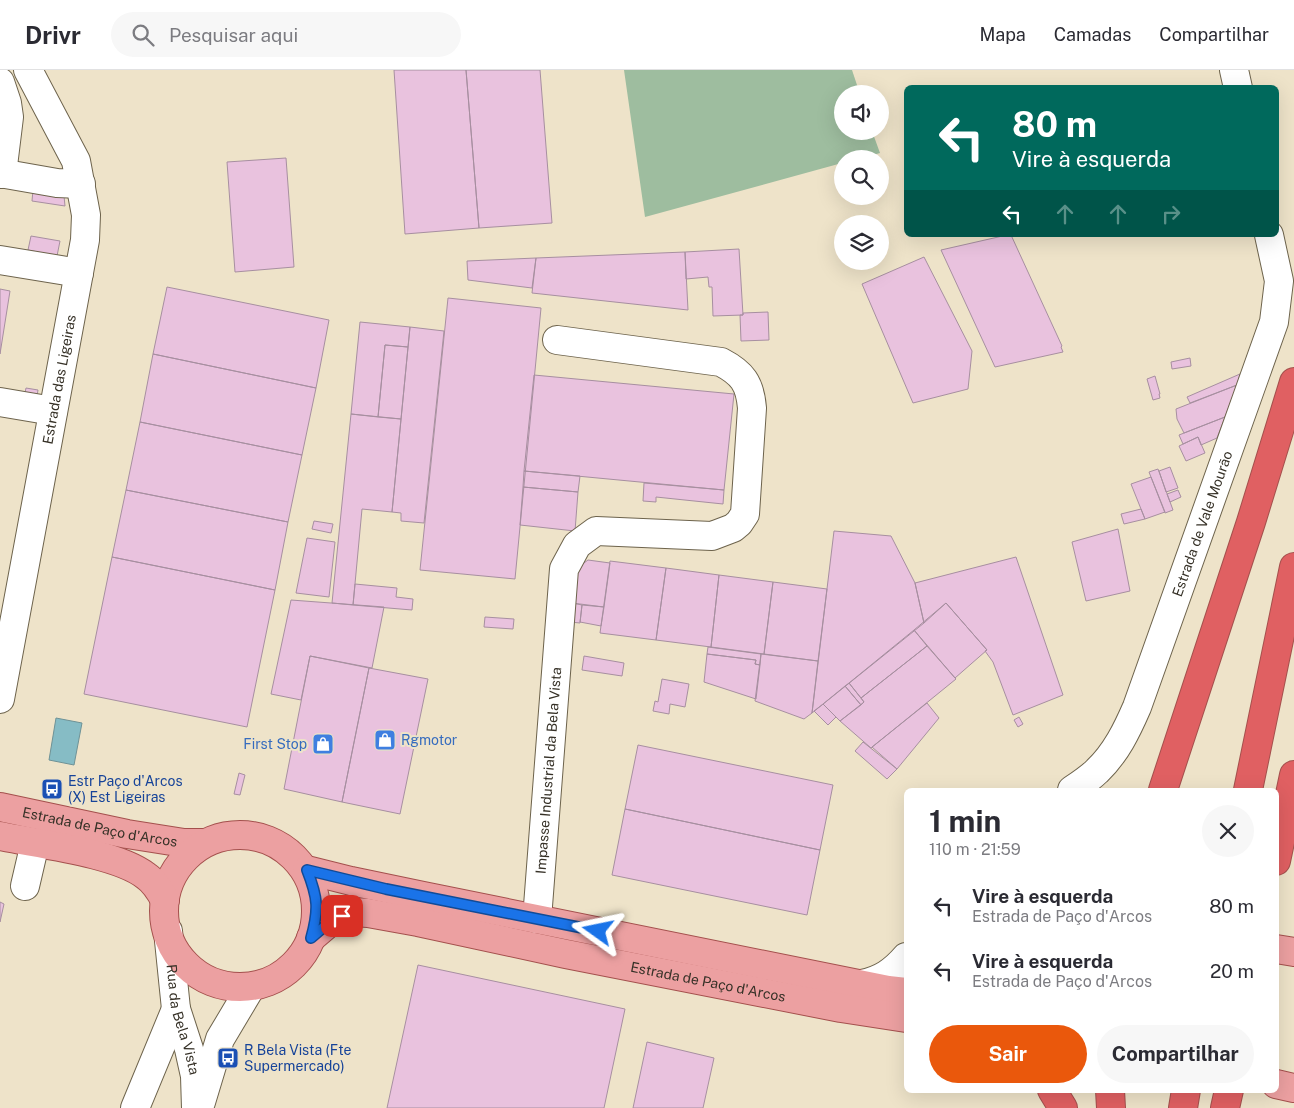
<!DOCTYPE html>
<html lang="pt">
<meta charset="utf-8">
<style>
:root{--surface:#fff;--page:#f7f7f7;--text:#2b2b33;--muted:#7c7c81;--line:#e1e1e2;--accent:#ea580c}
body{margin:0;font-family:"Public Sans",sans-serif;background:var(--page);color:var(--text);height:100vh;display:flex;flex-direction:column;font-size:19px;white-space:nowrap}
*{box-sizing:border-box;margin:0}
p{font-size:16px;color:var(--muted)}
.icon{flex:none;width:28px;height:28px;fill:none;stroke:currentColor;stroke-width:2;stroke-linecap:round;stroke-linejoin:round}
.map{position:relative;flex:1;overflow:hidden}
.details{position:absolute;left:904px;top:718px;width:375px;height:305px;display:flex;flex-direction:column;background:var(--surface);border-radius:8px;box-shadow:0 5px 20px #0002}
.details>*{flex:none}
.banner{position:absolute;left:904px;top:15px;width:375px;height:152px;border-radius:8px;box-shadow:0 5px 20px #0002;background:#00695c;color:#fff;overflow:hidden}
.buttons{position:absolute;left:834px;top:15px;display:grid;gap:10px}
.buttons a{display:grid;place-items:center;width:55px;height:55px;border-radius:50%;background:var(--surface);box-shadow:0 5px 20px #0002;font-size:25px}
.pin{position:absolute;display:grid;place-items:center;width:42px;height:42px;color:#fff;margin:-21px;border-radius:10px;box-shadow:0 2px 8px #0006}
.me{position:absolute;width:55px;margin:-28px;rotate:282deg;stroke-linejoin:round;filter:drop-shadow(0 0 4px #0008)}
.turn{display:flex;align-items:center;gap:18px;height:105px;padding:0 25px;font-size:22px}
.turn .icon{width:65px;height:65px;stroke-width:2.5}
.turn b{display:block;font-size:35px;line-height:42px}
.lanes{display:flex;align-items:center;height:48px;padding:0 25px;background:#0003;justify-content:center;gap:25px;direction:ltr}
.lanes .off{opacity:.35}
.round{display:grid;place-items:center;flex:none;width:52px;height:52px;border-radius:26px;background:var(--page)}
.head{display:flex;align-items:center;justify-content:space-between;height:85px;padding:0 25px}
h1{font-size:30px;font-weight:700;line-height:38px}
.button{display:flex;gap:10px;margin-top:auto;padding:10px 25px}
.button a{flex:1;height:58px;border-radius:30px;background:var(--accent);color:#fff;font-size:20px;font-weight:700;line-height:58px;text-align:center}
.button a+a{background:var(--page);color:var(--text)}
ul{padding:0;list-style:none}
li{display:flex;align-items:center;gap:15px;height:65px;padding:0 25px}
li div{flex:1}
li b{display:block;font-size:19px}
li em{font-style:normal}
header{display:flex;align-items:center;gap:30px;box-sizing:border-box;height:70px;padding:0 25px;background:var(--surface);border-bottom:1px solid var(--line)}
header strong{font-size:24px}
nav{display:flex;gap:28px;margin-inline-start:auto;font-size:18px}
.search{width:350px;height:45px;background:var(--page);display:flex;align-items:center;gap:12px;box-sizing:border-box;padding:0 18px;border-radius:28px;color:var(--muted);font-size:19px}
.map>svg:first-child{display:block}
.green{fill:#9ebd9f}
.water{fill:#86bcc5;stroke:#6e9296}
.building{fill:#e9c2de;stroke:#a78fa0}
.lines{fill:none;stroke-linecap:round;stroke-linejoin:round}
.minor-casing{stroke:#6d634c;stroke-width:30}
.major-casing{stroke:#a4504d;stroke-width:30}
.highway-casing{stroke:#a4504d;stroke-width:30}
.minor{stroke:#fff;stroke-width:28}
.major{stroke:#eca0a1;stroke-width:28}
.highway{stroke:#e06062;stroke-width:28}
.route-casing{stroke:#114b97;stroke-width:12}
.route{stroke:#1a73e8;stroke-width:9}
.labels{text-anchor:middle;stroke-width:4;stroke-linejoin:round;paint-order:stroke}
.street-label{font-size:14px;fill:#363127;stroke:#eee3c9}
.shop-label{font-size:14px;fill:#366cbe;stroke:#eee3c9;text-anchor:start}
.transit-label{font-size:14px;fill:#164399;stroke:#eee3c9;text-anchor:start}
</style>
<header>
<strong>Drivr</strong>
<div class="search"><svg class="icon" aria-label="search" viewBox="0 0 24 24"><circle cx="10" cy="10" r="6"/><path d="M15 15l6 6"/></svg>Pesquisar aqui</div>
<nav><a>Mapa</a><a>Camadas</a><a>Compartilhar</a></nav>
</header>
<div class="map">
<svg width="1294" height="1038" viewBox="0 0 1294 1038">
<rect width="100%" height="100%" fill="#eee3c9"/>
<path class="green" d="M624 0H852L860 24H842V61H872L880 83 859 89H842V93L645 147Z"/>
<path class="water" d="M56 648 82 653 74 695 49 690Z"/>
<path class="building" d="M394 0H466L479 158 405 164Z
M466 0H540L552 153 479 158Z
M286 88 294 197 235 202 227 92Z
M33 120 64 126 65 136 32 131Z
M1007 165H1011L1062 276 1061 277 1063 282 995 297 941 180Z
M31 166 60 171 57 186 28 180Z
M739 179 743 245 713 246 712 217H709L708 207 686 209 685 182Z
M685 182 688 240 532 223 536 188Z
M924 187 972 281 968 319 913 333 862 214Z
M536 188 532 218 468 210 467 191Z
M167 217 329 250 316 318 153 284Z
M0 219 10 221 0 284Z
M448 228 541 238 515 509 420 500Z
M768 242 769 270 741 271 740 245H743V243Z
M360 252 410 257 408 277 385 275 378 347 351 344Z
M410 257 444 261 424 453 401 451V443L392 442Z
M385 275 408 277 401 349 378 347Z
M153 284 316 318 302 385 140 352Z
M1190 288 1191 296 1172 299 1171 292Z
M1240 304 1237 315 1190 333 1187 327Z
M534 305 734 324 724 420 524 401Z
M1155 306 1160 324H1159L1160 328 1153 330 1147 309Z
M1237 315 1225 347 1184 363 1177 349 1176 339Z
M26 318 38 320 37 326 25 323Z
M351 344 401 349 392 442 362 439 353 535 332 533Z
M1225 347 1217 368 1201 375 1198 367 1183 374 1179 365Z
M140 352 302 385 288 452 126 420Z
M1198 367 1205 383 1186 391 1179 376Z
M1170 397 1178 418 1166 422 1159 401Z
M1158 399 1173 440 1165 443 1149 402Z
M524 401 580 406 578 422 523 417Z
M1151 407 1165 442 1145 449 1131 414Z
M644 413 724 420 723 434 656 427V432L643 431Z
M523 417 578 422 575 461 520 455Z
M126 420 288 452 275 520 112 487Z
M1178 420 1181 427 1170 432 1167 424Z
M1141 439 1145 449 1124 454 1121 444Z
M314 451 333 454 331 463 312 459Z
M1118 459 1130 521 1086 531 1072 472Z
M834 461 891 466 915 513 924 553 812 643Z
M307 468 335 472 329 527 296 523Z
M112 487 275 520 247 657 84 624Z
M1016 487 1063 625 1013 645 993 592 985 581 987 580 946 533 924 553 915 513Z
M588 490 610 493 604 537 572 533 573 501Z
M610 491 666 498 656 570 600 563Z
M666 498 719 505 711 577 656 570Z
M719 505 773 512 764 584 711 577Z
M773 512 827 519 818 591 764 584Z
M355 514 397 518 396 527 413 529 412 540 353 535Z
M291 530 384 537 372 598 310 586 301 630 271 624Z
M572 533 582 535 580 553 570 552Z
M946 533 987 580 955 608 914 560Z
M582 535 604 537 601 556 580 552Z
M485 547 514 549 513 559 484 557Z
M914 560 927 576 861 628 849 613Z
M927 576 956 609 871 678 840 651 864 632 861 628Z
M708 577 761 584 760 595 755 594 756 590 707 584Z
M707 584 756 590 755 594 760 595 756 629 704 612Z
M761 584 818 591 812 643 804 649 755 631Z
M310 586 369 598 342 732 284 719Z
M584 586 624 593 622 606 582 600Z
M369 598 428 609 400 744 342 732Z
M662 609 689 614 685 637 670 634 669 644 653 641 655 631 658 632Z
M849 613 864 632 861 635 845 616Z
M845 616 861 635 840 651 823 634Z
M927 633 939 648 897 699 872 677Z
M823 634 836 647 828 655 814 641Z
M1019 647 1023 654 1018 657 1014 650Z
M863 672 897 699 887 709 855 681Z
M638 675 833 715 820 780 625 739Z
M239 703 245 705 240 725 234 724Z
M625 739 820 780 807 845 612 805Z
M0 832 4 834 0 852Z
M418 895 625 939 604 1038H387Z
M647 972 714 988 703 1038H633Z"/>
<g class="lines">
<g class="minor-casing">
<g id="minor">
<path d="M1234 0 1238 18"/>
<path d="M0 12 7 33 9 47 2 104"/>
<path d="M0 103 57 113 81 114"/>
<path d="M0 190 79 203"/>
<path d="M0 332 53 341"/>
<path id="s1" d="M0 629 85 170 86 145 76 91 28 0"/>
<path id="s2" d="M1072 720C1081 714 1090 708 1097 701 1116 683 1127 660 1137 637L1274 252 1279 211 1269 165"/>
<path d="M25 816 35 773"/>
<path id="s3" d="M537 849 564 499 577 475 596 461 712 466 733 458 739 453 745 444 752 338C750 313 742 303 721 292L557 270"/>
<path id="s4" d="M168 861 176 939 189 979 195 1006 196 1038"/>
<path d="M862 914C881 910 893 902 906 887"/>
<path d="M201 1032 220 969 251 917"/>
<path d="M135 1038 176 939"/>
</g>
</g>
<g class="major-casing">
<g id="major">
<path id="s5" d="M0 737 127 764 184 773H202"/>
<circle cx="240" cy="841" r="76"/>
<path d="M0 766C38 774 117 783 146 806 155 812 160 821 165 830"/>
<path d="M307 800 351 811 423 826 888 920 906 922"/>
<path id="s6" d="M311 868 331 851 342 846 353 842 368 843 418 852 566 884 841 938 906 948"/>
<path d="M1276 879 1294 882"/>
<path d="M1276 1014 1294 1018"/>
</g>
</g>
<g class="highway-casing">
<path id="highway" d="M1163 720 1251 452 1294 312
M1248 720 1294 497
M1276 791 1294 705
M1052 1020 1063 1038
M1110 1020 1111 1038
M1183 1038 1186 1020
M1225 1038 1229 1020"/>
</g>
<use href="#minor" class="minor"/>
<use href="#major" class="major"/>
<use href="#highway" class="highway"/>
</g>
<g class="lines">
<g class="route-casing">
<path id="route" d="M342 846 331 851 311 868C319 839 318 828 307 800L386 819 598 861"/>
</g>
<use href="#route" class="route"/>
</g>
<defs>
<g id="shop-square" transform="scale(1.125)"><rect x="-9" y="-9" width="18" height="18" rx="4" fill="#3f7fe0" stroke="#eee3c9"/><path d="M-5-2.5h2.3a2.7 3.5 0 0 1 5.4 0H5L5.5 6h-11ZM-1.5-2.5h3a1.5 2.3 0 0 0-3 0Z" fill="#fff"/></g>
<g id="bus-square" transform="scale(1.125)"><rect x="-9" y="-9" width="18" height="18" rx="4" fill="#1a4fb4" stroke="#eee3c9"/><path d="M-5-6H5V4H4V6H2V4H-2V6H-4V4H-5ZM-3.5-4V0h7V-4ZM-3.5 1.2v1.5H-2V1.2ZM2 1.2v1.5H3.5V1.2Z" fill="#fff"/></g>
</defs>
<g fill-rule="evenodd">
<use href="#shop-square" x="385" y="670"/>
<use href="#shop-square" x="323" y="674"/>
<use href="#bus-square" x="52" y="719"/>
<use href="#bus-square" x="228" y="988"/>
</g>
<g class="labels">
<g class="street-label">
<text dy="5" stroke="none"><textPath href="#s1" startOffset="325">Estrada das Ligeiras</textPath></text>
<text dy="5" stroke="none"><textPath href="#s2" startOffset="302">Estrada de Vale Mourão</textPath></text>
<text dy="5" stroke="none"><textPath href="#s3" startOffset="149">Impasse Industrial da Bela Vista</textPath></text>
<text dy="5" stroke="none"><textPath href="#s5" startOffset="102">Estrada de Paço d'Arcos</textPath></text>
<text dy="5" stroke="none"><textPath href="#s6" startOffset="412">Estrada de Paço d'Arcos</textPath></text>
<text dy="5" stroke="none"><textPath href="#s4" startOffset="90">Rua da Bela Vista</textPath></text>
</g>
<g class="shop-label">
<text x="401" y="675">Rgmotor</text>
<text x="307" y="679" text-anchor="end">First Stop</text>
</g>
<g class="transit-label">
<text x="68" y="716">Estr Paço d'Arcos<tspan x="68" dy="16">(X) Est Ligeiras</tspan></text>
<text x="244" y="985">R Bela Vista (Fte<tspan x="244" dy="16">Supermercado)</tspan></text>
</g>
</g>
</svg>
<div class="buttons">
<a><svg class="icon" aria-label="sound" viewBox="0 0 24 24"><path d="M4 9h4l5-4v14l-5-4H4zM17 9q2 3 0 6"/></svg></a>
<a><svg class="icon" aria-label="search" viewBox="0 0 24 24"><circle cx="10" cy="10" r="6"/><path d="M15 15l6 6"/></svg></a>
<a><svg class="icon" aria-label="layers" viewBox="0 0 24 24"><path d="M12 4l9 5-9 5-9-5zM3 14l9 5 9-5"/></svg></a>
</div>
<div class="pin" style="left:342px;top:846px;background:#d93025"><svg class="icon" aria-label="arrive" viewBox="0 0 24 24"><path d="M6 21V4h12l-3 4 3 4H6"/></svg></div>
<svg class="me" style="left:598px;top:861px" viewBox="-20 -20 40 40"><path d="M0-17L14 15 0 8-14 15z" fill="#1a73e8" stroke="#fff" stroke-width="4"/></svg>
<div class="banner">
<div class="turn"><svg class="icon" aria-label="left" viewBox="0 0 24 24"><path d="M17 20v-9H6M10 6l-5 5 5 5"/></svg><div><b>80 m</b>Vire à esquerda</div></div>
<div class="lanes"><svg class="icon" aria-label="left" viewBox="0 0 24 24"><path d="M17 20v-9H6M10 6l-5 5 5 5"/></svg><svg class="icon off" aria-label="ahead" viewBox="0 0 24 24"><path d="M12 20V5M6 11l6-6 6 6"/></svg><svg class="icon off" aria-label="ahead" viewBox="0 0 24 24"><path d="M12 20V5M6 11l6-6 6 6"/></svg><svg class="icon off" aria-label="right" viewBox="0 0 24 24"><path d="M7 20v-9h11M14 6l5 5-5 5"/></svg></div>
</div>
<section class="details">
<div class="head"><div><h1>1 min</h1><p>110 m · 21:59</p></div><a class="round"><svg class="icon" aria-label="close" viewBox="0 0 24 24"><path d="M6 6l12 12M18 6L6 18"/></svg></a></div>
<ul>
<li><svg class="icon" aria-label="left" viewBox="0 0 24 24"><path d="M17 20v-9H6M10 6l-5 5 5 5"/></svg><div><b>Vire à esquerda</b><p>Estrada de Paço d'Arcos</p></div><em>80 m</em></li>
<li><svg class="icon" aria-label="left" viewBox="0 0 24 24"><path d="M17 20v-9H6M10 6l-5 5 5 5"/></svg><div><b>Vire à esquerda</b><p>Estrada de Paço d'Arcos</p></div><em>20 m</em></li>
</ul>
<div class="button"><a>Sair</a><a>Compartilhar</a></div>
</section>
</div>
